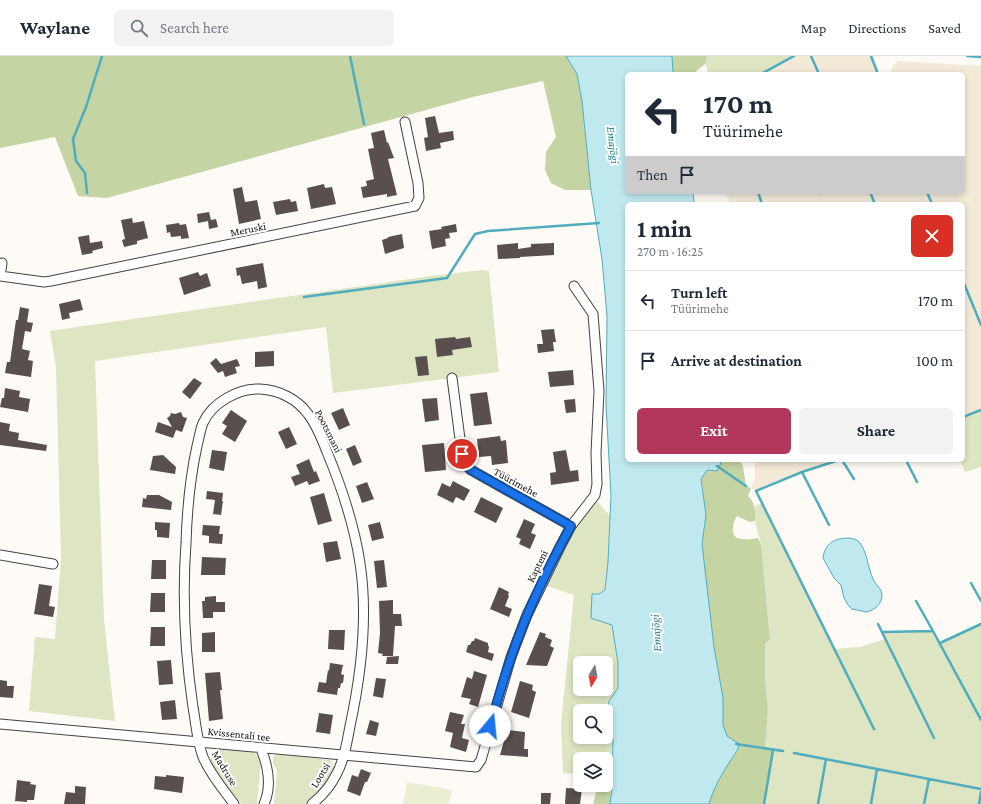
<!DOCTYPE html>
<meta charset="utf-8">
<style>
:root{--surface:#fff;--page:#f2f2f3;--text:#1f2937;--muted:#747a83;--line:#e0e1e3;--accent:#b1385c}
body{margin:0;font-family:"Crimson Pro",serif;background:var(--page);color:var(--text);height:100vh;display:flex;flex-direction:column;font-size:15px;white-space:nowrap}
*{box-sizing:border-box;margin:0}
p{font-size:13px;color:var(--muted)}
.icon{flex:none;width:22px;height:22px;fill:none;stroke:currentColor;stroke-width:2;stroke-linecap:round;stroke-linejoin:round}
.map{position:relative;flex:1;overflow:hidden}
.details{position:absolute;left:625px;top:146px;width:340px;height:260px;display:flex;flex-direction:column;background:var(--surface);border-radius:6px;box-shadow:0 2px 6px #0003}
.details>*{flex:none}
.hud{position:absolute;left:625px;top:16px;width:340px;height:122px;border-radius:6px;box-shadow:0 2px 6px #0003;background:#fff;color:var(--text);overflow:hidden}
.needle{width:26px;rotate:190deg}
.tools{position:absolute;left:573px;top:600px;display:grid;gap:8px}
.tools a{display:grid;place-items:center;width:40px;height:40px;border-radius:6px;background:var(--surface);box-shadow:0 2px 6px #0003;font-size:20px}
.pin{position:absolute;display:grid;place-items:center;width:34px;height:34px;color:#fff;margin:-17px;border:2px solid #fff;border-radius:50%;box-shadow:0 1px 4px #0007}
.me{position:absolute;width:44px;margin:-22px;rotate:17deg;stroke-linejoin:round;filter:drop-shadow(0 0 3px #0008)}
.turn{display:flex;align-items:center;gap:14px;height:84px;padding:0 12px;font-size:18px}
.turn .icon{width:52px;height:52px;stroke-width:2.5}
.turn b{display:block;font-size:28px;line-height:34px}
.then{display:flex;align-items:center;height:38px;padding:0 12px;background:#0003;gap:8px;font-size:15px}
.round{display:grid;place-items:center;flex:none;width:42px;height:42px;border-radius:6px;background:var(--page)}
.summary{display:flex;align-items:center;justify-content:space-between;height:68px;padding:0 12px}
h1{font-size:24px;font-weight:700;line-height:30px}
.button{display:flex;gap:8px;margin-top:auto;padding:8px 12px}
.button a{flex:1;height:46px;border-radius:6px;background:var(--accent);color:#fff;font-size:16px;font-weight:700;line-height:46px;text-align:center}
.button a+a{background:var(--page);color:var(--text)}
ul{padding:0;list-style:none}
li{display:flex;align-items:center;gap:12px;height:60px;padding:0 12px;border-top:1px solid var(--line)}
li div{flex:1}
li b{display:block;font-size:15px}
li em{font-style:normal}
header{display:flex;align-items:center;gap:24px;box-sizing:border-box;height:56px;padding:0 20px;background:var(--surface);border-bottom:1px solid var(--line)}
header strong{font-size:19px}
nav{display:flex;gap:22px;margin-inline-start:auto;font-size:14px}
.search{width:280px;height:36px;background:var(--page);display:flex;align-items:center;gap:10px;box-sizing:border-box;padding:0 14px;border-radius:6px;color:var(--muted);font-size:15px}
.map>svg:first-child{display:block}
.farmland{fill:#f2e9d7}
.green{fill:#dde5c2;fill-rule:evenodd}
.forest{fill:#c5d4a3}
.pitch{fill:#ebeed2}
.water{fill:#bfe9ef;stroke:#4fadbe}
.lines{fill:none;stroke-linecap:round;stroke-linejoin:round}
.stream{stroke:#4fadbe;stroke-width:2.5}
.building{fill:#584f4e}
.minor-casing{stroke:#434343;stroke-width:11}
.minor{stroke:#fff;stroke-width:9}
.route-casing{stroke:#114b97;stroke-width:10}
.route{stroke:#1a73e8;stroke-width:7}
.labels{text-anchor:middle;stroke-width:4;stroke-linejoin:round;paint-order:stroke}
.street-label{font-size:11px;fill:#101010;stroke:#fff}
.water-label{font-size:12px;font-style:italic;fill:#288094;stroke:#fff}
</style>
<header>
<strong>Waylane</strong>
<div class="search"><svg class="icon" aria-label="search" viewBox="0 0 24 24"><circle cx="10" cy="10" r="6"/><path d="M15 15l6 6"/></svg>Search here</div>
<nav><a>Map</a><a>Directions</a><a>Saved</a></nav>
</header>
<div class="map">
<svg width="981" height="748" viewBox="0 0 981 748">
<rect width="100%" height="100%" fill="#fefaf5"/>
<path class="farmland" d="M794 0H871L878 18H761Z
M898 5 981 10V354L963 361V148H731L725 136H963V18H890L893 9Z
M755 404H839L802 416 756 435 751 432 755 422Z"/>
<path class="green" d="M707 0H794L761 18H708L707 13 705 8Z
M482 214 489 215 499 316 333 337 326 271 95 305 104 564 115 665 29 655 35 581 55 583 61 504 56 311 50 275 431 220Z
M981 354V411L965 416 960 404H963V361Z
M594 445 598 446 610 460 608 506 605 534 599 538 612 569 618 607V632L609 645 613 682 612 718H606V703H580V718L563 717 561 667 574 539 544 529 574 473ZM580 607H606V633H580ZM580 655H606V681H580Z
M762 447 835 593 860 591 885 583 882 576 933 575 940 587 981 568V748H764L773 695 765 693 768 654 765 620V587L770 583 761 489 755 465V450Z
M218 693 252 695 261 703 257 748H242C232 736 215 718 211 704 210 701 212 698 214 695Z
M277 698 330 704 333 708C334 724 318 737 308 748H274L277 715 273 707V701Z"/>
<path class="forest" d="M0 0H566L577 18 582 45 591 134H565L551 127 545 114 546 96 556 81 543 25 473 41 107 142 78 140 55 81 0 92Z
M672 0H707L705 8 693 18 673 17Z
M717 404H740L743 410 746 430 751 432 748 440C756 447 755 456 755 465L750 466 737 460C732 467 729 483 742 483 747 484 753 483 758 482L761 489 770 583 765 588V620L768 654 765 693 773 694 764 748H709C715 727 727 710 738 693L727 680 723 669V642L714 591 702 488 706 459 701 423 707 414 721 407Z
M606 718H612L610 748H593L596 737 594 729H606Z"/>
<path class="pitch" d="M407 726 452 734 449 748H403Z"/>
<path class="water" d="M566 0H672L673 17 678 18H627V136H693L694 146V148H627V404H717L721 407 717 415 707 414 701 423 706 459 702 488 714 591 723 642V669L727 680 739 688 738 693C727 710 715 727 709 748H610L612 733 613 682 607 677 609 645 618 632V607L612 569 591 562 592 538H599L605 534 608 506 611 440 606 349 607 260 602 203 591 134 582 45 577 18Z
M849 482C853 483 857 483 860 487 867 496 868 512 873 523 875 528 882 533 882 539 882 548 875 554 866 556L852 553 848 549 844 542 841 529 834 522 823 502C825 487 835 482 849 482Z"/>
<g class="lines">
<path class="stream" d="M350 0 364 68
M811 0 819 18
M871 0 878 18
M967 0 981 1
M761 18 794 0
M758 136 762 148
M820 136 821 137
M870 136 875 148
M927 136 932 148
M87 137 85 117 76 105 73 83 86 51 102 0
M963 225 981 269
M304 241 447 222 475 178 488 175 599 167
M963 361 981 354
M839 404 802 416 756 435 874 673
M842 404 854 423
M906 404 917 426
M717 410 746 430
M802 416 829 469
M971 527 981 545
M916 545 933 575
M878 568 934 682
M882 576 933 575 981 664
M940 587 981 568
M736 688 783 695
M794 697 981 733
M764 748 773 694
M818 748 826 703
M871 748 877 713
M924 748 929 723
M979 748 981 736"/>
</g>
<path class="building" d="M435 60 439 77 453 75 454 84 440 87 441 92 426 95 424 82 428 81 425 62Z
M384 74 387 87 388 86 394 102 388 103 397 139 387 141V138L363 142 361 131 367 130 366 125 374 123 368 93 374 92 371 77Z
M324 128 325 132 332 131 336 148 311 153 307 132Z
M242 131 245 146 257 144 261 163 239 168 233 133Z
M290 143 291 146 296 145 298 155 276 159 273 146Z
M209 156 211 164 216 163 218 171 209 173 208 165 198 167 197 158Z
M132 162 133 167 144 165 148 182 137 185V188L124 191 122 184 125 183 121 164Z
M179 167 180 169 186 168 189 182 181 183V180L171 181 170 176 167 177 166 169Z
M456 168 457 176 449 177 450 182 445 183 446 190 432 193 429 175 442 173 441 171Z
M402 178 404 192 385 198 382 184 388 182V181Z
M89 179 90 187 102 185 103 192 92 195 93 197 82 199 78 181Z
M518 187V193L531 191V188L554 187V199L520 201V202L498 203 497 189Z
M263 207 267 231 258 233 257 225 242 228 240 219 237 220 236 212Z
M198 216 200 220 207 217 211 230 184 239 179 222Z
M80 243 83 254 69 257 70 262 62 264 59 248Z
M20 251 29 253 27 266 33 267 31 276 25 275 22 293 30 295 28 304 33 305 31 321 5 317 7 306H10L16 264H18Z
M554 273 556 286H553L554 295 538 297 537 288H543L541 274Z
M455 281 456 283 470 281 472 291 452 294 453 299 437 301 435 283Z
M274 295V310L255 311V296Z
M427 300 429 319 418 320 415 301Z
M216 302 221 308 237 303 240 310 235 311 237 317 225 321 223 315 218 317 210 307Z
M573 314 574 329 550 331 548 316Z
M194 322 202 327 190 343 182 336Z
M5 332 20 335 19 341 30 343 28 356 0 351 2 342H4Z
M487 336 492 368 474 370 470 338Z
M437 342 439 364 425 366 422 343Z
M575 343 576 356 566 357 564 344Z
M343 352 350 369 339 374 331 357Z
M231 354 247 365 235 386 222 378 227 370 222 367Z
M181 356 183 361 187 362 182 376 176 374 173 382 155 376 158 366 172 371 167 362 170 360 171 357 175 358Z
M0 366 10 368 9 375 19 377 18 384 47 389 46 395 0 389Z
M289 371 297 388 286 393 278 376Z
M500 380 501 385 506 384 508 407 492 409 491 400 479 401 477 383Z
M444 387 446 414 425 416 422 389Z
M355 389 362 406 353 410 346 393Z
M212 394 227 396 224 415 209 412Z
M566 394 570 415 578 414 579 425 551 429 550 417 556 416 553 396Z
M163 399 176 411 175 418 150 414 153 400Z
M309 403 314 416 316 415 320 425 309 429 307 425 295 430 291 421 300 418 296 409Z
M453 425 470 434 464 445 456 441 453 447 437 439 442 427 450 431Z
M367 426 374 443 362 447 356 430Z
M207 435 223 437 222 445H223L221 459 213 458 215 444 206 443Z
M324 437 332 465 318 469 310 441Z
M147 439H159L172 446 171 454 142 451 143 442 146 443Z
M481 441 503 452 496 467 474 456Z
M524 463 535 468 531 477 536 479 530 493 519 488 521 483 516 481Z
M155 466 170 467 169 482 157 481V474H155Z
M380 466 384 482 372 485 368 469Z
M203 469 220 470 219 478H223L222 488 209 487V480L202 479Z
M337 485 341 503 326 506 323 487Z
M202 501 226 502 225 519H201Z
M152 504H166V523H151Z
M384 504 387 531 377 532 374 505Z
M39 528 52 530 49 550 55 551 53 561 34 558Z
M499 531 509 536 508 539 509 540 505 550 512 553 509 561 490 553Z
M151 537H165V556H150Z
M216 540V546H225V556H213V562H203L202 545H205V541Z
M393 544V558H401L402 570H395L393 600H382L383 598 378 597 380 577 379 545Z
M151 571H165V590H150Z
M329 574H345L344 594 328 593Z
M215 576V596H202V577Z
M540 576 546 578 545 581 552 584 550 590 554 592 547 610 526 609Z
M475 582 488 587V589L489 591 488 596 494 598 492 605 466 596 468 589H470L472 585H474Z
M399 600 398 608H386L387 601Z
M171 604 173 628 159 629 157 605Z
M330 607 343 609 341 618 344 619 343 627H341L340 632H338L337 639 317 636 319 626 326 627 328 614 329 615Z
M474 615 487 619 478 651 469 648 471 643 461 641 467 621 472 623Z
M220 616 222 634H220L223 663 209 665 205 617Z
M376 622 386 623 383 642 373 640Z
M0 624 7 625V630H14L13 642 0 641Z
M520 625 533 629 532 634 536 636 529 662 511 656Z
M175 644 177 663 162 664 160 646Z
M450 656 464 659 461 668H465L462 682 469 684 466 696 450 691 453 677 445 675Z
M319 657 333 659 330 678 316 676Z
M370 664 379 667 376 680 366 678Z
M507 674 525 676 524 693H528V701L500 699Z
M361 713 371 717 367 726H365L360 740 347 735 352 719 358 721Z
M166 719 184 721 182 737 154 733 155 720 166 721Z
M17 724 31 726 30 728 36 729 34 744H27V746L15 745Z
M75 730 86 731 85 748H64L66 736 75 737Z
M566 732 582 733 580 748H565Z
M541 737H551L550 748H541Z"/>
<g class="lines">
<g class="minor-casing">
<path id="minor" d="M0 220 44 226 51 225 415 150 419 142 418 127 405 66
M0 220 2 207
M452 322 462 398 465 408 471 414 571 470
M0 499 53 508
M0 668 476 711 481 704 511 601 527 559 559 493 571 470 595 439 597 428 596 397 599 335 593 258 574 230
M261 693C268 710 272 730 264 748
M234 748C223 733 210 718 203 701 197 685 196 668 193 651 185 597 182 542 186 487 187 455 190 422 197 390 199 383 200 374 203 367 212 347 238 332 260 333 279 334 297 343 308 358 316 368 322 383 327 396 342 432 354 468 360 507 368 559 361 619 350 670 347 686 344 705 336 719 330 731 322 740 312 748"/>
</g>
<use href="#minor" class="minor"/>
</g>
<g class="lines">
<g class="route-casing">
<path id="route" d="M462 398 465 408 471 414 571 470C548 512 526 556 511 602 503 624 497 647 490 670"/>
</g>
<use href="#route" class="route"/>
</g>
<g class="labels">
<g class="street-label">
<text transform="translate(248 173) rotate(-11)" y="4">Meruski</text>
<text transform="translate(329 375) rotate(63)" y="4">Pootsmani</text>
<text transform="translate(516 426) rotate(29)" y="4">Tüürimehe</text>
<text transform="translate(537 510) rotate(-64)" y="4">Kapteni</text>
<text transform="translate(239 678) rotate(6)" y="4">Kvissentali tee</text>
<text transform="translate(225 712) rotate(59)" y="4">Madruse</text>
<text transform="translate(320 719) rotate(-59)" y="4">Lootsi</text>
</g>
<g class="water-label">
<text transform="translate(613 89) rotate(83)" y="4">Emajõgi</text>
<text transform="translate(656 577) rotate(-94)" y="4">Emajõgi</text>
</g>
</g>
</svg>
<div class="tools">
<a><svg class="needle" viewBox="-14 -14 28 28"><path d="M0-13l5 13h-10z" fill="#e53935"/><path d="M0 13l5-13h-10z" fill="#747a83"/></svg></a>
<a><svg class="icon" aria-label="search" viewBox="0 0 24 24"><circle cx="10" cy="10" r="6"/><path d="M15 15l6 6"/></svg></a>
<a><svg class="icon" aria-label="layers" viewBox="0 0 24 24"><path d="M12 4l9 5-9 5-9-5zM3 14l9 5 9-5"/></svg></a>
</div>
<div class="pin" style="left:462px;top:398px;background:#d93025"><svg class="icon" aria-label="arrive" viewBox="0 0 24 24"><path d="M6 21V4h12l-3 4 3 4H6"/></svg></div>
<svg class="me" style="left:490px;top:670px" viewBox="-20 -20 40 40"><circle r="19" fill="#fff"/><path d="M0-13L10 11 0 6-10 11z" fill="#1a73e8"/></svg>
<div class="hud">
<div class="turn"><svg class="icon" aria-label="left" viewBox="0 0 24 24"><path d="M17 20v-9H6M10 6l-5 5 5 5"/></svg><div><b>170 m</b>Tüürimehe</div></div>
<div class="then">Then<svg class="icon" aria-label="arrive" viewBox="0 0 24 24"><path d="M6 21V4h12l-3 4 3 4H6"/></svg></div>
</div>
<section class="details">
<div class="summary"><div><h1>1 min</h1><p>270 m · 16:25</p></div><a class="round" style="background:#d93025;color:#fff"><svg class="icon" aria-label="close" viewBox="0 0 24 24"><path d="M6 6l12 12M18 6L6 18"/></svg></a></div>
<ul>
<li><svg class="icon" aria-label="left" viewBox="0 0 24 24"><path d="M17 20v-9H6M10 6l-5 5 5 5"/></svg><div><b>Turn left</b><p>Tüürimehe</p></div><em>170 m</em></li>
<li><svg class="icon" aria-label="arrive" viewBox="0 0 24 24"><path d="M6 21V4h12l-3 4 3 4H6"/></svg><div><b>Arrive at destination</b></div><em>100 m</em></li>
</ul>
<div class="button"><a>Exit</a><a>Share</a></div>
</section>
</div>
